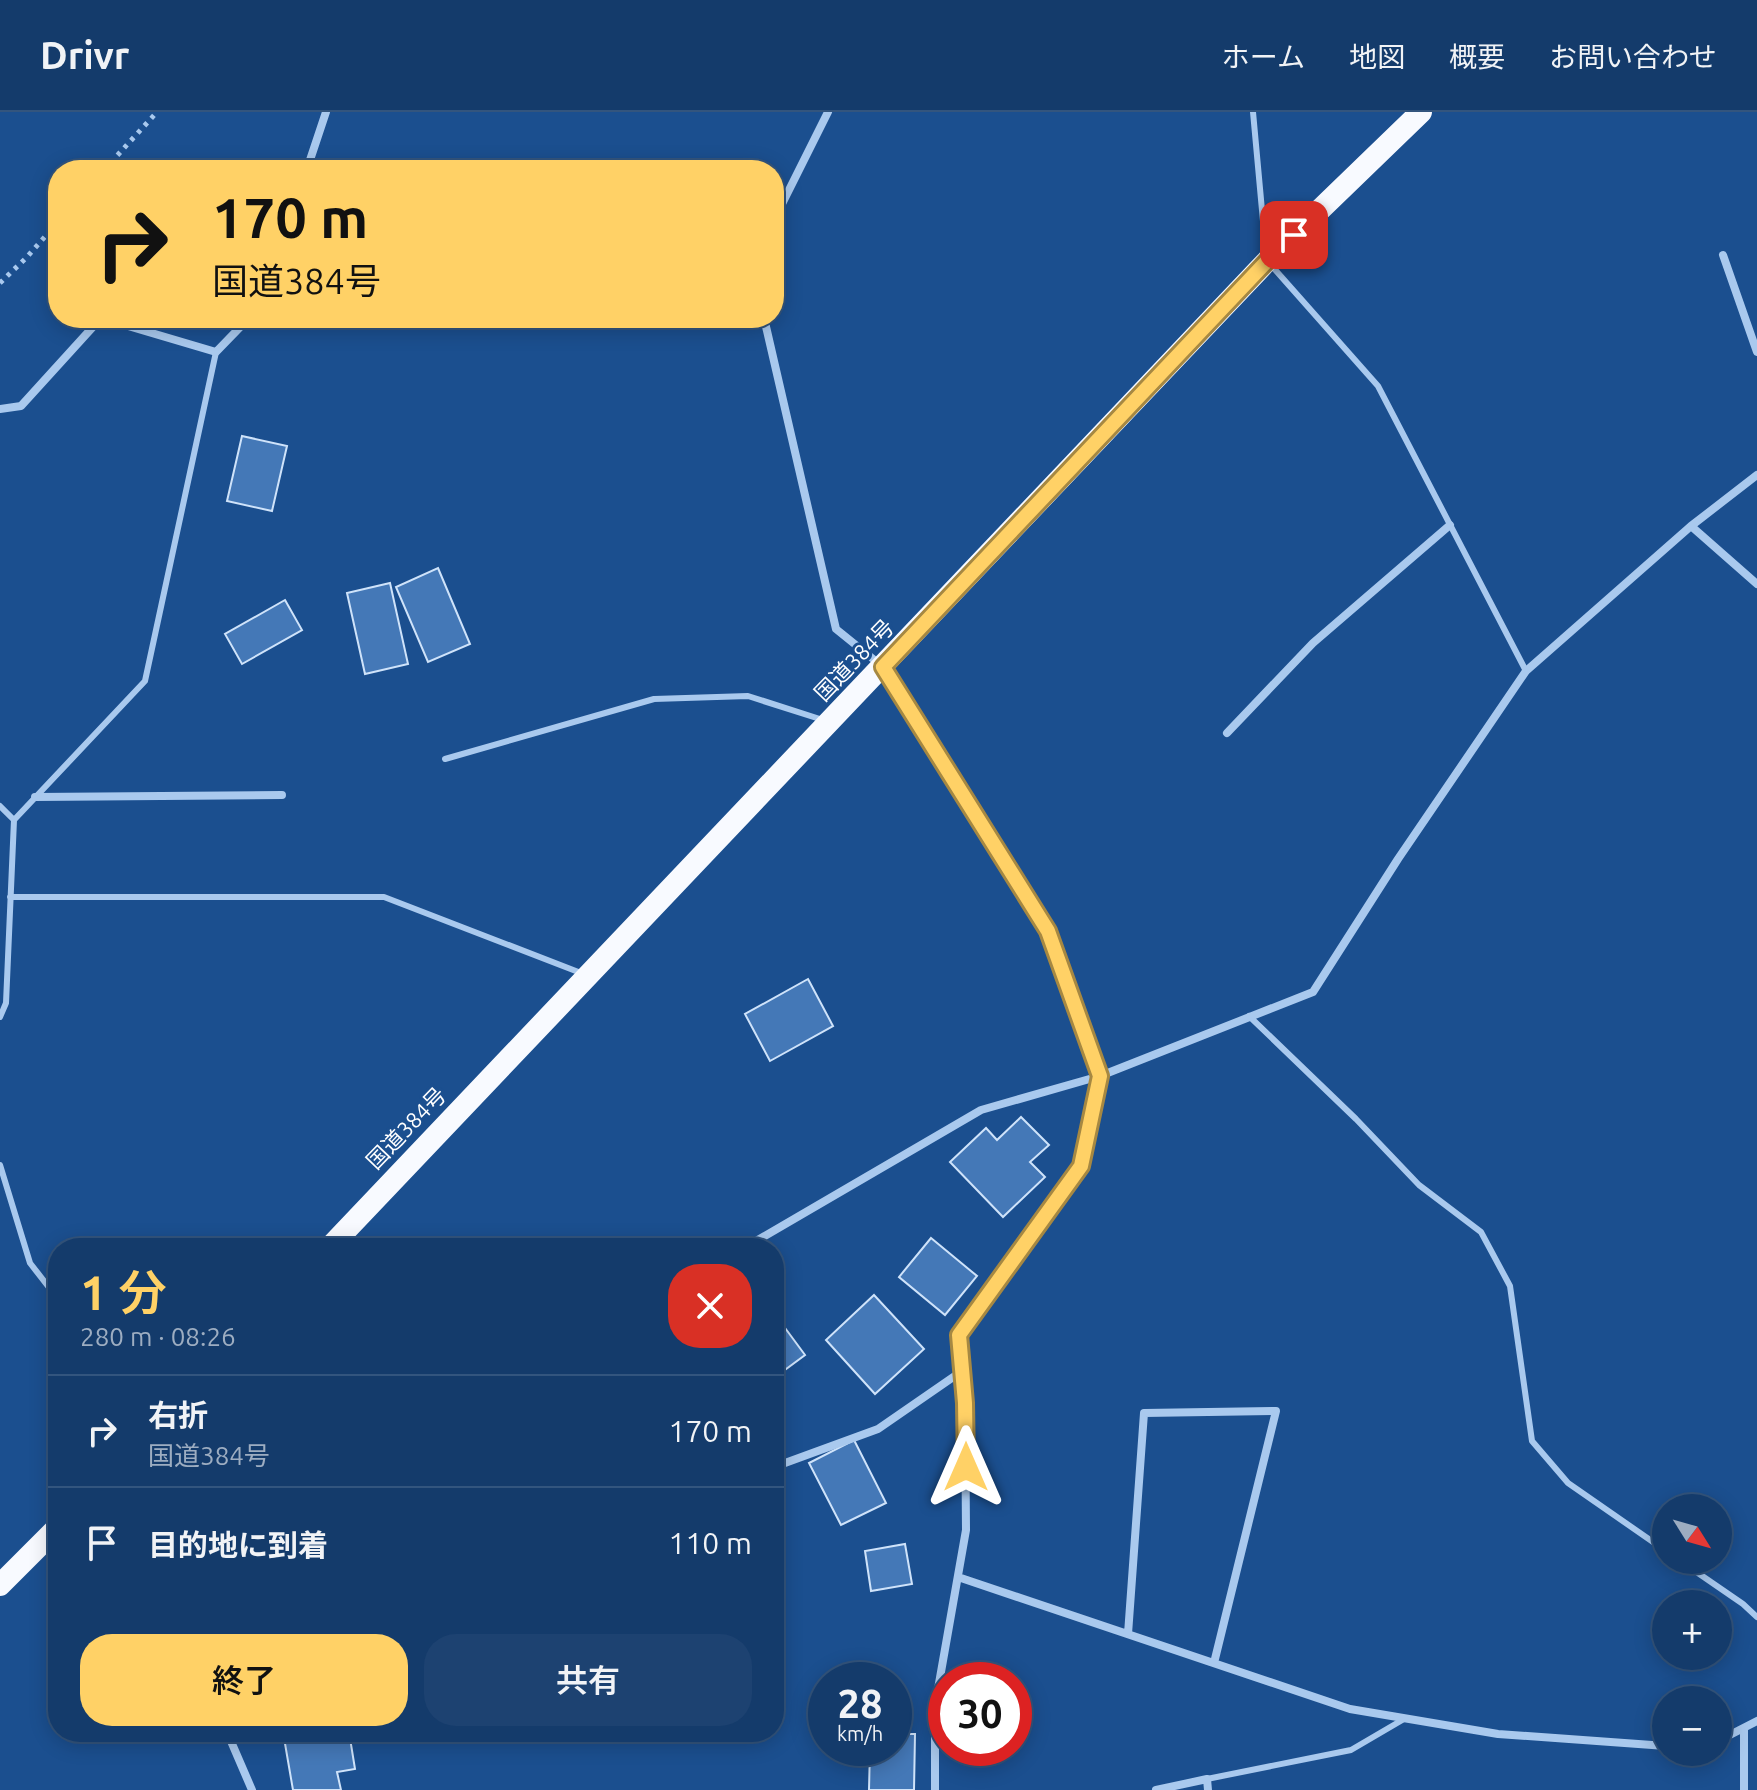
<!DOCTYPE html>
<html lang="ja">
<meta charset="utf-8">
<style>
:root{--surface:#143b6b;--page:#1d4271;--text:#f1f3f6;--muted:#9dadc1;--line:#33557e;--accent:#ffd166}
body{margin:0;font-family:Ubuntu,"Noto Sans JP",sans-serif;background:var(--page);color:var(--text);height:100vh;display:flex;flex-direction:column;font-size:30px;white-space:nowrap}
*{box-sizing:border-box;margin:0}
p{font-size:26px;color:var(--muted)}
.icon{flex:none;width:44px;height:44px;fill:none;stroke:currentColor;stroke-width:2;stroke-linecap:round;stroke-linejoin:round}
.map{position:relative;flex:1;overflow:hidden}
.sheet{position:absolute;left:48px;top:1126px;width:736px;height:504px;display:flex;flex-direction:column;background:var(--surface);border-radius:32px;box-shadow:0 4px 20px #0003,0 0 0 2px var(--line)}
.sheet>*{flex:none}
.banner{position:absolute;left:48px;top:48px;width:736px;height:168px;border-radius:32px;box-shadow:0 4px 20px #0003,0 0 0 2px var(--line);background:#ffd166;color:#111;overflow:hidden}
.needle{width:52px;rotate:127deg}
.tools{position:absolute;left:1652px;top:1382px;display:grid;gap:16px}
.tools a{display:grid;place-items:center;width:80px;height:80px;border-radius:50%;background:var(--surface);box-shadow:0 4px 20px #0003,0 0 0 2px var(--line);font-size:40px}
.speed{position:absolute;left:808px;top:1550px;display:flex;gap:16px;font-size:40px;font-weight:700;text-align:center}
.speed>*{display:grid;place-content:center;width:104px;height:104px;border-radius:50%;background:var(--surface);box-shadow:0 4px 20px #0003,0 0 0 2px var(--line);line-height:1}
.speed small{font-size:20px;font-weight:400}
.speed .limit{border:12px solid #d22;background:#fff;color:#111}
.pin{position:absolute;display:grid;place-items:center;width:68px;height:68px;color:#fff;margin:-34px;border-radius:16px;box-shadow:0 4px 12px #0006}
.me{position:absolute;width:88px;margin:-44px;rotate:0deg;stroke-linejoin:round;filter:drop-shadow(0 0 6px #0008)}
.turn{display:flex;align-items:center;gap:28px;height:168px;padding:0 32px;font-size:36px}
.turn .icon{width:104px;height:104px;stroke-width:2.5}
.turn b{display:block;font-size:56px;line-height:68px}
.round{display:grid;place-items:center;flex:none;width:84px;height:84px;border-radius:32px;background:var(--page)}
.headline{display:flex;align-items:center;justify-content:space-between;height:136px;padding:0 32px}
h1{font-size:48px;font-weight:600;line-height:60px;color:var(--accent)}
.primary-button{display:flex;gap:16px;margin-top:auto;padding:16px 32px}
.primary-button a{flex:1;height:92px;border-radius:32px;background:var(--accent);color:#111;font-size:32px;font-weight:600;line-height:92px;text-align:center}
.primary-button a+a{background:var(--page);color:var(--text)}
ul{padding:0;list-style:none}
li{display:flex;align-items:center;gap:24px;height:112px;padding:0 32px;border-top:2px solid var(--line)}
li div{flex:1}
li b{display:block;font-size:30px}
li em{font-style:normal}
header{display:flex;align-items:center;gap:48px;box-sizing:border-box;height:112px;padding:0 40px;background:var(--surface);border-bottom:2px solid var(--line)}
header strong{font-size:38px}
nav{display:flex;gap:44px;margin-inline-start:auto;font-size:28px}
.map>svg:first-child{display:block}
.building{fill:#4478b7;stroke:#cfe3fa;stroke-width:2}
.lines{fill:none;stroke-linecap:round;stroke-linejoin:round}
.path{stroke:#a9c9ee;stroke-width:5;stroke-dasharray:4 6;stroke-linecap:butt}
.service{stroke:#a9c9ee;stroke-width:6}
.minor{stroke:#a9c9ee;stroke-width:8}
.trunk{stroke:#f8faff;stroke-width:22}
.route-casing{stroke:#a68842;stroke-width:20}
.route{stroke:#ffd166;stroke-width:14}
.labels{text-anchor:middle;stroke-width:6;stroke-linejoin:round;paint-order:stroke}
.street-label{font-size:22px;fill:#fff;stroke:#1b4f8f}
</style>
<header>
<strong>Drivr</strong>
<nav><a>ホーム</a><a>地図</a><a>概要</a><a>お問い合わせ</a></nav>
</header>
<div class="map">
<svg width="1757" height="1678" viewBox="0 0 1757 1678">
<rect width="100%" height="100%" fill="#1b4f8f"/>
<path class="building" d="M242 324 287 334 272 399 227 389Z
M438 456 470 532 428 550 396 475Z
M390 471 408 552 365 562 347 481Z
M285 488 302 518 242 552 225 522Z
M808 867 833 914 770 949 745 902Z
M1021 1005 1049 1033 1030 1050 1045 1065 1003 1105 950 1050 986 1016 997 1028Z
M931 1126 977 1164 945 1203 899 1165Z
M874 1183 924 1237 875 1282 826 1228Z
M774 1201 805 1243 774 1266Z
M854 1328 886 1391 841 1413 809 1351Z
M905 1432 912 1472 871 1479 865 1439Z
M283 1620H349L355 1657 337 1660 341 1678H293Z
M894 1622H915L914 1678H869L870 1636H894Z"/>
<g class="lines">
<path class="path" d="M104 58 157 0
M0 171 26 146 58 110"/>
<path class="service" d="M1253 0 1266 142
M1270 152 1378 274 1526 559
M445 647 654 587 748 584 823 608
M0 694 14 708
M10 785H384L581 861
M1249 904 1356 1007 1419 1073 1481 1120 1510 1174 1532 1329 1568 1371 1666 1439
M0 905 6 891 14 708 145 569 216 240
M0 1053 30 1151 58 1187
M1679 1448 1743 1492 1757 1505
M1207 1667 1351 1638 1404 1607"/>
<path class="minor" d="M309 58V51L326 0
M774 108 828 0
M1723 143 1757 240
M764 206 836 517 883 555 1048 819 1100 964 1081 1054 959 1223 965 1291 966 1418 935 1594V1678
M0 297 21 294 101 206 216 240 249 206
M1691 414 1757 472
M1227 621 1313 531 1450 413
M35 685 282 683
M744 1136 981 998 1100 964 1313 880 1398 747 1526 559 1691 414 1757 363
M774 1355 878 1317 962 1259
M958 1465 1350 1597 1498 1622 1666 1634
M1128 1522 1144 1301 1276 1299 1214 1551
M227 1620 252 1678
M1718 1629 1757 1609
M1156 1678 1207 1667 1208 1678
M1744 1678V1616"/>
<path class="trunk" d="M329 1136 1267 149 1421 0
M0 1473 58 1415"/>
</g>
<g class="lines">
<g class="route-casing">
<path id="route" d="M966 1355 965 1291 959 1223 1081 1054 1100 964 1048 819 883 555 1267 149 1294 123"/>
</g>
<use href="#route" class="route"/>
</g>
<g class="labels">
<g class="street-label">
<text transform="translate(854 548) rotate(-46)" y="8">国道384号</text>
<text transform="translate(406 1016) rotate(-46)" y="8">国道384号</text>
</g>
</g>
</svg>
<div class="tools">
<a><svg class="needle" viewBox="-14 -14 28 28"><path d="M0-13l5 13h-10z" fill="#e53935"/><path d="M0 13l5-13h-10z" fill="#9dadc1"/></svg></a>
<a>+</a>
<a>−</a>
</div>
<div class="speed"><div>28<small>km/h</small></div><div class="limit">30</div></div>
<div class="pin" style="left:1294px;top:123px;background:#d93025"><svg class="icon" aria-label="arrive" viewBox="0 0 24 24"><path d="M6 21V4h12l-3 4 3 4H6"/></svg></div>
<svg class="me" style="left:966px;top:1355px" viewBox="-20 -20 40 40"><path d="M0-17L14 15 0 8-14 15z" fill="#ffd166" stroke="#fff" stroke-width="4"/></svg>
<div class="banner">
<div class="turn"><svg class="icon" aria-label="right" viewBox="0 0 24 24"><path d="M7 20v-9h11M14 6l5 5-5 5"/></svg><div><b>170 m</b>国道384号</div></div>
</div>
<section class="sheet">
<div class="headline"><div><h1>1 分</h1><p>280 m · 08:26</p></div><a class="round" style="background:#d93025;color:#fff"><svg class="icon" aria-label="close" viewBox="0 0 24 24"><path d="M6 6l12 12M18 6L6 18"/></svg></a></div>
<ul>
<li><svg class="icon" aria-label="right" viewBox="0 0 24 24"><path d="M7 20v-9h11M14 6l5 5-5 5"/></svg><div><b>右折</b><p>国道384号</p></div><em>170 m</em></li>
<li><svg class="icon" aria-label="arrive" viewBox="0 0 24 24"><path d="M6 21V4h12l-3 4 3 4H6"/></svg><div><b>目的地に到着</b></div><em>110 m</em></li>
</ul>
<div class="primary-button"><a>終了</a><a>共有</a></div>
</section>
</div>
